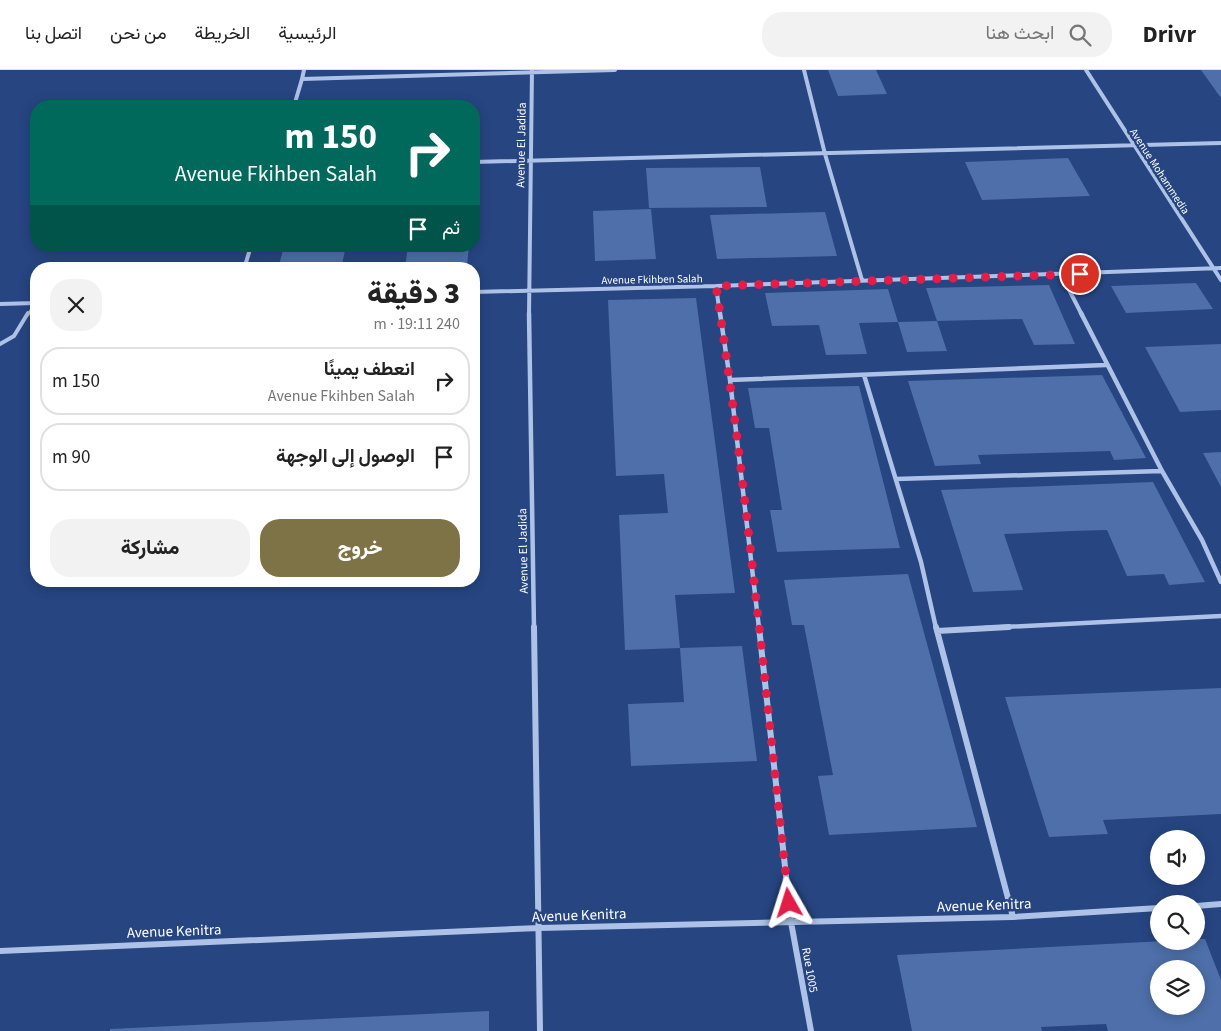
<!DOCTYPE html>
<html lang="ar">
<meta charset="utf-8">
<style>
:root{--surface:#fff;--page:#f2f2f2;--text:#222;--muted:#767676;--line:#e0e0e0;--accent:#7e7346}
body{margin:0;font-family:"Source Sans 3",Vazirmatn,sans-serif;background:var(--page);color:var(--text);direction:rtl;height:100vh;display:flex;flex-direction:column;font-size:19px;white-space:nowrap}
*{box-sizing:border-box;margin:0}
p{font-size:16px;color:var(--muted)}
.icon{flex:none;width:28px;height:28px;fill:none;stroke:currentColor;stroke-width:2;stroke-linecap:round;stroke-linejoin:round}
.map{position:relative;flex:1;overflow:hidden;direction:ltr}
.panel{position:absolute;left:30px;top:192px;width:450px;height:325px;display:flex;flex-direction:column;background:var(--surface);border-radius:20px;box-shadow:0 2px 12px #0003;direction:rtl}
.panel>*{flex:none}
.banner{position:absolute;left:30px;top:30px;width:450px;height:152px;border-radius:20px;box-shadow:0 2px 12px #0003;direction:rtl;background:#00695c;color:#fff;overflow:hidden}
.controls{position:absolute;left:1150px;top:760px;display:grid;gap:10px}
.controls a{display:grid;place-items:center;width:55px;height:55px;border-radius:50%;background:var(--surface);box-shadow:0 2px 12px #0003;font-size:25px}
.pin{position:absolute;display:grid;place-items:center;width:42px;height:42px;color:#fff;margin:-21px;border:2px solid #fff;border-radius:50%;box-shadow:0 1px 5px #0007}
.me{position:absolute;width:55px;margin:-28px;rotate:354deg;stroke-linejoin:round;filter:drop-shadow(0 0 4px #0008)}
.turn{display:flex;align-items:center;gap:18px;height:105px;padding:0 20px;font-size:22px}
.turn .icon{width:65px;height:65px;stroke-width:2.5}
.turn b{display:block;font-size:35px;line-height:42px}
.then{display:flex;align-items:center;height:48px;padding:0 20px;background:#0003;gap:10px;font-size:19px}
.round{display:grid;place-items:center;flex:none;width:52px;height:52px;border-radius:20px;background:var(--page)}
.overview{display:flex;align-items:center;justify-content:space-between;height:85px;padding:0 20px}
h1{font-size:30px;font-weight:800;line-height:38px}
.cta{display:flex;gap:10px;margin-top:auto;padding:10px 20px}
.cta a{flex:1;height:58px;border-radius:20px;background:var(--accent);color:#fff;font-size:20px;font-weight:800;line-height:58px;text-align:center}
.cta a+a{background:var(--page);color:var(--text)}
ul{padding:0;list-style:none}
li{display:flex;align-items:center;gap:15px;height:68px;margin:0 10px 8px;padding:0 10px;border:2px solid var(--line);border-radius:20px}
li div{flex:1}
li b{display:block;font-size:19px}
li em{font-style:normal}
header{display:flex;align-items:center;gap:30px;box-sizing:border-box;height:70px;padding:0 25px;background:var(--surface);border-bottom:1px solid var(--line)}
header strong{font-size:24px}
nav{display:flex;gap:28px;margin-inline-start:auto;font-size:18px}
.search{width:350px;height:45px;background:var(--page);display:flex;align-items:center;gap:12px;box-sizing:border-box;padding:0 18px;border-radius:20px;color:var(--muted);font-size:19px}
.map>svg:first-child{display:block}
.building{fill:#4e6fa9;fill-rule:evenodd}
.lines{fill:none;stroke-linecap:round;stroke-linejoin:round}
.lane-far1{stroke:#adc2e6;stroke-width:2.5}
.lane{stroke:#adc2e6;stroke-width:4}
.street-far2{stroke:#adc2e6;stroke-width:4}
.street-far1{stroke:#adc2e6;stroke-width:4.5}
.street{stroke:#adc2e6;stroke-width:6}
.route{stroke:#e11d48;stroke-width:9;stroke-dasharray:0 16.2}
.labels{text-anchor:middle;stroke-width:5;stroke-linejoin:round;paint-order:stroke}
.far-street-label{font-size:11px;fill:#fff;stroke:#264581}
.street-label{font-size:12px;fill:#fff;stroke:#264581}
.near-street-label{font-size:15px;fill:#fff;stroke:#264581}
</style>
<header>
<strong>Drivr</strong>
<div class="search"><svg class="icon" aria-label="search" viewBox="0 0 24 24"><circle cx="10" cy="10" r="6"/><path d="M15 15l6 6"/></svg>ابحث هنا</div>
<nav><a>الرئيسية</a><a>الخريطة</a><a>من نحن</a><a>اتصل بنا</a></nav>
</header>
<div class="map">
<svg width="1221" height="961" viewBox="0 0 1221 961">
<rect width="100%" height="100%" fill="#264581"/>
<path class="building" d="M828 0H876L887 24 838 26Z
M1201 0H1221V28Z
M1068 88 1090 126 982 130 965 92Z
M760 97 767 137 649 138 646 98Z
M651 139 656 189 595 191 593 141Z
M825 142 837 186 717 189 710 145Z
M284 176H346L341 199H278Z
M408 176H469L467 196 405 198Z
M1196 213 1213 239 1126 243 1111 216Z
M1049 215 1075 274 1034 275 1022 249 937 251 926 218Z
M888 219 898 252 859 253 867 284 826 285 819 255 772 256 765 223Z
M696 228 735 523 675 525 680 578 625 580 619 445 668 443 664 404 616 406 608 230Z
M937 251 947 281 907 282 898 252Z
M1221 274V340L1180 342 1145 277Z
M1102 305 1146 388 1114 390 1110 381 1042 383 978 385 981 394 935 396 908 311Z
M859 316 900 478 777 482 770 440H782L769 358H755L748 318Z
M1221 382V417L1203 383Z
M1153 412 1205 512 1169 515 1164 504 1127 506 1107 460 1072 461 1004 464 1023 520 973 522 941 420Z
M908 504 977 757 829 765 818 706 833 705 804 555H792L784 510Z
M742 576 757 691 631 696 628 634 684 632 680 578Z
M1221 618V744L1103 750 1108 764 1049 767 1005 627Z
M1196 869H1205L1221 910V961H1108L1106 954 1041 957 1042 961H912L897 885 1164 871H1196ZM1159 899H1196V936H1159Z
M489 941V961H110V959Z"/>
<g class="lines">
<path class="lane-far1" d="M28 245 35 233"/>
<path class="lane" d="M0 274 14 266 28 243"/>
<path class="street-far2" d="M804 0 825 84 862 210
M1086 0 1221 210
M302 9 304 0
M294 36 302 9 615 0
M474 92 1221 73
M244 199 251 176
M1061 204 1082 245
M716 216 720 245
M474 222 716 216 1221 198
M0 234 36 233
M529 245 532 0"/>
<path class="street-far1" d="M529 243 534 558
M720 243 730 310 759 558
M1081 243 1162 401 1202 470 1221 512
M864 305 921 492 936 558
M730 310 1106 295
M896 409 1162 401
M985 558 1221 546"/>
<path class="street" d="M534 557 540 961
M759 557 791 852 811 961
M936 557 1013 847
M937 561 1009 557
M1196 836 1221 834
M0 881 539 858 1013 847 1159 838"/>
</g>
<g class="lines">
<path class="route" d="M789 833C766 627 747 421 716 216L1080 204"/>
</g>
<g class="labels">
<g class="far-street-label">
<text transform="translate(1160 101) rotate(57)" y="4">Avenue Mohammedia</text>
<text transform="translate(652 209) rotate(-1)" y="4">Avenue Fkihben Salah</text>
</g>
<g class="street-label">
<text transform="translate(521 75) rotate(-89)" y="4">Avenue El Jadida</text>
<text transform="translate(523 481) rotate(-91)" y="4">Avenue El Jadida</text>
<text transform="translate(810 900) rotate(80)" y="4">Rue 1005</text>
</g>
<g class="near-street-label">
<text transform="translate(984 835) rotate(-2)" y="5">Avenue Kenitra</text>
<text transform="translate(579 845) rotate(-2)" y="5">Avenue Kenitra</text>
<text transform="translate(174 861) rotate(-2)" y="5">Avenue Kenitra</text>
</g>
</g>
</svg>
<div class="controls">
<a><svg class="icon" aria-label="sound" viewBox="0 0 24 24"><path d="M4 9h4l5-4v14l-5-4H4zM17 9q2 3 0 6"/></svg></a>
<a><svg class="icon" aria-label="search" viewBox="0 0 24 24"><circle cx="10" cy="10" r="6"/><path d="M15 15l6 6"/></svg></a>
<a><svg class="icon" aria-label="layers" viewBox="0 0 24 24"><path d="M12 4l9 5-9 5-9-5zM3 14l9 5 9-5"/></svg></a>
</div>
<div class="pin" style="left:1080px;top:204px;background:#d93025"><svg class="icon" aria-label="arrive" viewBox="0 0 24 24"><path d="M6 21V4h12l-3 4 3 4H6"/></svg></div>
<svg class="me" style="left:789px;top:833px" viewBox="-20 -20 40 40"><path d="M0-17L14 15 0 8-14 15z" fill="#e11d48" stroke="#fff" stroke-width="4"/></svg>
<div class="banner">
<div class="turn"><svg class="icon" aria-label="right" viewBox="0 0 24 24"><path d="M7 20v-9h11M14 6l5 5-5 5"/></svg><div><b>150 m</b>Avenue Fkihben Salah</div></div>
<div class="then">ثم<svg class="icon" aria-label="arrive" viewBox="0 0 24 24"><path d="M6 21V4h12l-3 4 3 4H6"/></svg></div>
</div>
<section class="panel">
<div class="overview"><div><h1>3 دقيقة</h1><p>240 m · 19:11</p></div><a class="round"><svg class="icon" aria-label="close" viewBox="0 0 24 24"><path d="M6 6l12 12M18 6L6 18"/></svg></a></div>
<ul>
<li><svg class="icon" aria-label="right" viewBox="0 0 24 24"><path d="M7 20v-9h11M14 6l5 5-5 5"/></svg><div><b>انعطف يمينًا</b><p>Avenue Fkihben Salah</p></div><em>150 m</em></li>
<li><svg class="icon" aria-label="arrive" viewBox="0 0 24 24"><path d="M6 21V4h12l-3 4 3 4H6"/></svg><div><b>الوصول إلى الوجهة</b></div><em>90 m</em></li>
</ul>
<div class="cta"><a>خروج</a><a>مشاركة</a></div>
</section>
</div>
